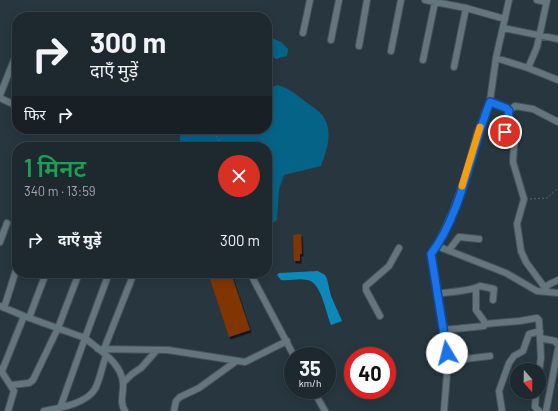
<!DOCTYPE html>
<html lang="hi">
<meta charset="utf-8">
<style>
:root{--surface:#1e292f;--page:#2b353b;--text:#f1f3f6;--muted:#a1a6aa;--line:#3c454b}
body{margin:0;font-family:Barlow,"Noto Sans Devanagari",sans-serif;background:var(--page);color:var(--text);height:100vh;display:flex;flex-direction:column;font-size:15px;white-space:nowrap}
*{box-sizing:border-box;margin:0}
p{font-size:13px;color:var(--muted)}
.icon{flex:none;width:22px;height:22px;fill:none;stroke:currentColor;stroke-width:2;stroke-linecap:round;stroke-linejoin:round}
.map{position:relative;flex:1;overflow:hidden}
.panel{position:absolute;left:12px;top:142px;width:260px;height:136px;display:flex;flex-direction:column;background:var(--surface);border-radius:16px;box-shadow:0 2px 10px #0003,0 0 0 1px var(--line)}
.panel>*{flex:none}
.banner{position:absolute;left:12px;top:12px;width:260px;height:122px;border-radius:16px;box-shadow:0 2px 10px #0003,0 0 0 1px var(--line);background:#1e292f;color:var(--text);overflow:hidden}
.needle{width:26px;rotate:160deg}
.buttons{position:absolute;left:510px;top:363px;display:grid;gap:8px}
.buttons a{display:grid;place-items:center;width:36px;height:36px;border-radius:50%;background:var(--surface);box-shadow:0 2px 10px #0003,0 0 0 1px var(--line);font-size:20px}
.speed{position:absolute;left:284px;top:347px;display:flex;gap:8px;font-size:20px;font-weight:700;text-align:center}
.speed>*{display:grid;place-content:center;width:52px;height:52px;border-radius:50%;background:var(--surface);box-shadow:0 2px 10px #0003,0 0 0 1px var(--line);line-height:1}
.speed small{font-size:10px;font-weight:400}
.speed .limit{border:6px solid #d22;background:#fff;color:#111}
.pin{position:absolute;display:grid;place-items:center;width:34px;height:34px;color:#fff;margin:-17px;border:2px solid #fff;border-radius:50%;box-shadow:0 1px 4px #0007}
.me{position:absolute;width:44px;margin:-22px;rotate:352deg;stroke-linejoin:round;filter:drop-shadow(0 0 3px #0008)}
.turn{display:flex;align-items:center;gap:14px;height:84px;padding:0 12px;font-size:18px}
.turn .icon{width:52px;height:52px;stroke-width:2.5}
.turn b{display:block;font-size:28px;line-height:34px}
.then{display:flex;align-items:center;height:38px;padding:0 12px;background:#0003;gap:8px;font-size:15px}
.round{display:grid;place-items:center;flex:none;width:42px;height:42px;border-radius:21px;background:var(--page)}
.head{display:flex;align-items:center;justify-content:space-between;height:68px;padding:0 12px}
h1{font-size:24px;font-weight:600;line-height:30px;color:#1e9e55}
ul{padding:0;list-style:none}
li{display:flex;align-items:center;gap:12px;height:60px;padding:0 12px}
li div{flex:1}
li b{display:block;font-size:15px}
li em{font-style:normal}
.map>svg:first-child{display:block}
.forest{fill:#066388}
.water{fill:#0e88b9}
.building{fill:#813400;filter:url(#shadow)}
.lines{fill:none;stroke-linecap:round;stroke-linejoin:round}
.minor-casing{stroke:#48545b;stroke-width:8}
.path{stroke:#59666d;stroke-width:1;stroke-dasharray:2 2;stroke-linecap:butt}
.minor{stroke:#65757e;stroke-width:6}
.route-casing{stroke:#114b97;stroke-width:10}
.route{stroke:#1a73e8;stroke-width:7}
.slow{stroke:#f59e0b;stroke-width:7}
</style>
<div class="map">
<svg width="558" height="411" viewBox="0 0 558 411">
<defs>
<filter id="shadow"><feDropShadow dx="1.5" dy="2.5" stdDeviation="0" flood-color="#0009"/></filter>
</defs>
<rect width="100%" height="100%" fill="#28373f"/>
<path class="forest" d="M270 37 281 42 288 49 287 56 276 59 267 54V38Z
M277 85C287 87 294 93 302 99 308 104 317 109 322 115 334 130 327 150 321 166L284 175 279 189 277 220 267 227V147H179L181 129H267V92L268 89Z"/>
<path class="water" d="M318 271 325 275 327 279 331 296 342 321 331 325C326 313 321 281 307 280 298 278 290 281 281 280L277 275 279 273Z"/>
<path class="building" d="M301 234 302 254H300V261H294L293 235Z
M208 273H231L250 330 229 337Z"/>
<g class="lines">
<g class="minor-casing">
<path id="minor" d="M425 0 466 8 505 19
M537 0 546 2
M503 28 558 39
M303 33 310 0
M331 40 339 0
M359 46 367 0
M391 51 401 0
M496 58 528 68 558 80
M423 60 435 2
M454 67 466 8
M528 68 537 47 547 0
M0 95 14 60
M0 98 13 104 17 103
M490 101 506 108 509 111 505 137 514 145 513 162 524 199 517 224 521 251 526 262 548 292 558 293
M509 111 515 106 533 109 558 122
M0 242 7 223
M437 246 506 273 537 291 548 292
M449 250 459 237 479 239
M250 273 294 356
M544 287 558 280
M437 294C448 292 472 291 480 286L494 289 493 300
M0 306 24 316
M4 308 17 267
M380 316 366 290V286L389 266 399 248
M29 318 46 273
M485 324 520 321 537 318 539 320 541 358 539 371
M444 330 484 326V321L476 310V289
M540 338 555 341 558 345
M98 349 168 350 245 362 287 341
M104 349 134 273
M448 361 490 356
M0 369 14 391 8 411
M2 371 24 316 85 338 109 273
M123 383 132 374 141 368 157 350
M12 385 29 383 33 380 58 328 79 273
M313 390 325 411
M536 392 535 407 539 411
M60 408 85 338C100 351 121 362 123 383 124 393 119 402 125 411
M44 411C59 408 86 404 95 389 100 380 102 366 106 356
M174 411 176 401 180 397 199 388 235 362
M444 411 448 361 447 345 431 254 437 246 453 211 465 177 477 134 490 101 496 58 509 0
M502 411 499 391 509 363 514 356 523 351 529 334 540 331
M546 411 558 349"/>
</g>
<path class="path" d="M212 129 223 147
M530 199 547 198 558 188"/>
<use href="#minor" class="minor"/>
</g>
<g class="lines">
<g class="route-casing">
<path id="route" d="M447 353 431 254C462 213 471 149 490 102L506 108 509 111 505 132"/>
</g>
<use href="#route" class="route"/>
<path class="slow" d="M462 186 480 127"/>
</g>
</svg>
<div class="buttons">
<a><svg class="needle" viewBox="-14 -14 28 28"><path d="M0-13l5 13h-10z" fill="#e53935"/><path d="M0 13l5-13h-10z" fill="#a1a6aa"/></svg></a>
</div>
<div class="speed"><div>35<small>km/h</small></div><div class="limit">40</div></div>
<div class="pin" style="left:505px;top:132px;background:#d93025"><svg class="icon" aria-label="arrive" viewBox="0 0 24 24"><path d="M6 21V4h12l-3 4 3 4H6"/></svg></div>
<svg class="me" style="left:447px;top:353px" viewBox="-20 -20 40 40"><circle r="19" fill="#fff"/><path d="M0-13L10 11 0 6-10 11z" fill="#1a73e8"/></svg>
<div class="banner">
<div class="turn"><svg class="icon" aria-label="right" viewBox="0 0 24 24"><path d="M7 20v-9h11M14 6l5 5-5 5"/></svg><div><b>300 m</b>दाएँ मुड़ें</div></div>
<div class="then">फिर<svg class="icon" aria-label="right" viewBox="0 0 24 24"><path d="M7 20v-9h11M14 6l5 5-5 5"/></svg></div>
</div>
<section class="panel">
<div class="head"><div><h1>1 मिनट</h1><p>340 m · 13:59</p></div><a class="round" style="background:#d93025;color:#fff"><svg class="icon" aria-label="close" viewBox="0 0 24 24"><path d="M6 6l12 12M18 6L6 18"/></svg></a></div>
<ul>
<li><svg class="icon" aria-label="right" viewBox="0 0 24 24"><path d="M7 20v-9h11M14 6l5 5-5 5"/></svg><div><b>दाएँ मुड़ें</b></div><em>300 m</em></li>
</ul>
</section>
</div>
